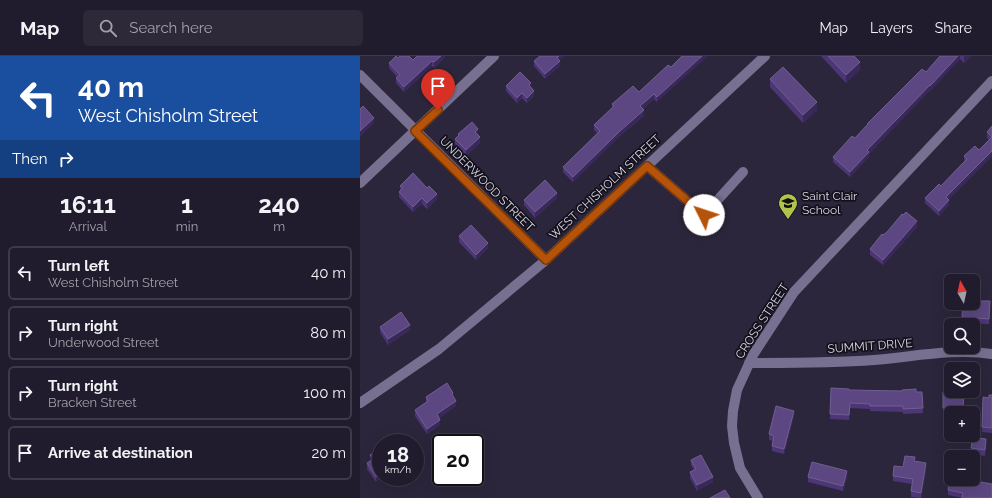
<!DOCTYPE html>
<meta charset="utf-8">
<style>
:root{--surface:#211c2d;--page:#2d2939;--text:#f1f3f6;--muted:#a2a1aa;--line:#3e3a49}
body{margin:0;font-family:Raleway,sans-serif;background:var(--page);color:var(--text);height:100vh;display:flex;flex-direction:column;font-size:15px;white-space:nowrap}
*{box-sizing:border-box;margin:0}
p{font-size:13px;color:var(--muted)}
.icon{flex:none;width:22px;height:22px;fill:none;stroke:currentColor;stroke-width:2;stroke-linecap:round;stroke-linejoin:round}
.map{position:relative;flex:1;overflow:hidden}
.drawer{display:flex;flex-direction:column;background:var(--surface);width:360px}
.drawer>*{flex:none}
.guide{background:#1a4fa0;color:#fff;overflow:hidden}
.needle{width:26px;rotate:351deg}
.buttons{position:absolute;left:584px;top:218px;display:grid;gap:8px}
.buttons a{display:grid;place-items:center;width:36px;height:36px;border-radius:6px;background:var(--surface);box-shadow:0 4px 16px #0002,0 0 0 1px var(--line);font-size:20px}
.speed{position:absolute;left:12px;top:378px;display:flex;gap:8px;font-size:20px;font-weight:700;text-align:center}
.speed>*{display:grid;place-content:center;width:52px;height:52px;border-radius:50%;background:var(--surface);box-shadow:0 4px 16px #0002,0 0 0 1px var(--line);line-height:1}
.speed small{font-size:10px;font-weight:400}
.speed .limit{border:2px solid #111;border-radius:6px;background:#fff;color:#111}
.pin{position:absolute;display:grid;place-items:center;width:34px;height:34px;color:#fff;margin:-41px -17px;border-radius:50% 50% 50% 0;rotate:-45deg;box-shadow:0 0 4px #0007}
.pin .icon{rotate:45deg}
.me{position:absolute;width:44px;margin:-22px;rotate:311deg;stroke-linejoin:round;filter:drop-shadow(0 0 3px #0008)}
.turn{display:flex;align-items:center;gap:14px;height:84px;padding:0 12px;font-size:18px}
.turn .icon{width:52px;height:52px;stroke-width:2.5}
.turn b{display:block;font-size:28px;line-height:34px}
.then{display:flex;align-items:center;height:38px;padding:0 12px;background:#0003;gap:8px;font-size:15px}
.eta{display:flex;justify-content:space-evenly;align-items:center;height:68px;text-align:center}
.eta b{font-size:24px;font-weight:700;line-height:28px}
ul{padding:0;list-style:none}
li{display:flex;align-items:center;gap:12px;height:54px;margin:0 8px 6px;padding:0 4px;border:2px solid var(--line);border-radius:6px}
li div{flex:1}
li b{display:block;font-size:15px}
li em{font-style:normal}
header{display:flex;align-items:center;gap:24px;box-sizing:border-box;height:56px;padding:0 20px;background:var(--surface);border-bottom:1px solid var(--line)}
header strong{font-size:19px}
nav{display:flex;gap:22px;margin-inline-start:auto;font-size:14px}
.search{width:280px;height:36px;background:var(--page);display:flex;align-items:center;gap:10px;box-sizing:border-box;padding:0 14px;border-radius:6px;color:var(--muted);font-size:15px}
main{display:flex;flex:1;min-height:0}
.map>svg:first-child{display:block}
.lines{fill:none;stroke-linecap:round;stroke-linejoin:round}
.minor{stroke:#787090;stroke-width:10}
.wall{fill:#4d3676}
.shaded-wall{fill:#39285a}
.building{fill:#5c4782;stroke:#705e92}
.route-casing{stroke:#753606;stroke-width:10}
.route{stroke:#b45309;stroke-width:7}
.labels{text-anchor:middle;stroke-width:3.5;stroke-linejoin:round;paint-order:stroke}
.street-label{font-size:12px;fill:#dbd7e6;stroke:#13111b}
.poi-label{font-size:12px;fill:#dbd7e6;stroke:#13111b;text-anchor:start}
</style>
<header>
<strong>Map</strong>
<div class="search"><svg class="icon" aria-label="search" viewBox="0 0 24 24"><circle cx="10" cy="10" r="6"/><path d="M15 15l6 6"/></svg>Search here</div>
<nav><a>Map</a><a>Layers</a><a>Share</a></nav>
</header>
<main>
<section class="drawer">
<div class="guide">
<div class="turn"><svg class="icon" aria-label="left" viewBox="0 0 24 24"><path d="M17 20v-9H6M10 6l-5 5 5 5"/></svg><div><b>40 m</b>West Chisholm Street</div></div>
<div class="then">Then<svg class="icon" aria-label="right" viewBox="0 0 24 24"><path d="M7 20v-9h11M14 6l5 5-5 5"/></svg></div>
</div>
<div class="eta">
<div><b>16:11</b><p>Arrival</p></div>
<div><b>1</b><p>min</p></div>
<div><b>240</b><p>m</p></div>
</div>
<ul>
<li><svg class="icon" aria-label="left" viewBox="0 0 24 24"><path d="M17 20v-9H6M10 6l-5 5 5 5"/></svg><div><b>Turn left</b><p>West Chisholm Street</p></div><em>40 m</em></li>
<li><svg class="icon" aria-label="right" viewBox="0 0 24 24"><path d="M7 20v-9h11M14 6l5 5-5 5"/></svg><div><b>Turn right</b><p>Underwood Street</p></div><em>80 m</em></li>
<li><svg class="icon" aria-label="right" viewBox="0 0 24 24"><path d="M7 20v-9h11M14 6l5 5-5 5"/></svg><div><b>Turn right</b><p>Bracken Street</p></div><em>100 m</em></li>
<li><svg class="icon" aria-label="arrive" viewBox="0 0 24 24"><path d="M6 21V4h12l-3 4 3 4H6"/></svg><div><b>Arrive at destination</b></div><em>20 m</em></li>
</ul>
</section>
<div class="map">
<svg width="632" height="442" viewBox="0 0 632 442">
<rect width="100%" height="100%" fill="#2c263c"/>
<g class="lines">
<path class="minor" d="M0 19 186 204
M287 110 344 159 383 116
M0 127 134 0
M389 307C431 307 472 307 514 304 553 301 593 292 632 298
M0 347 79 293 186 204 405 0
M398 442 380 412 374 387 372 370 373 355 377 334 393 299 434 236 632 25"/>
</g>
<path class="wall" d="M85 0V1L74 12 72 10 44 36 36 27V22L37 21 29 12V7L38 2 53 4Z
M461 0H494L500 14 486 27Z
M580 0H611L604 7 600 3 570 35V34L509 98V101L490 121 473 106V101L495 82 507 69V68L566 16Z
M174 5H200V10L185 23 174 10Z
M308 9 297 46 294 43 283 53 284 60 260 80 213 126 203 116V111L237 77 234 74V69L252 52V48L279 36Z
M410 23 457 54 443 67 410 31Z
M146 30 171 31 174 40 167 47 162 42 157 47 146 35Z
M632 70V100L589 143V149L579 160 565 147V142L581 130 604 106V100L619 94 629 84 627 82V76Z
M98 78H118V79L120 87 106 100 95 88V83L98 80Z
M40 130 67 132 77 143 67 153 62 148 53 156 39 141V136L40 134Z
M197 142 175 162 164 149V144Z
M557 171 523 209 510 199V193L523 179Z
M99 180 128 192 116 204 99 186Z
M630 245 629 268 602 267V261Z
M20 271 50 274 28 289 20 276Z
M471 332 489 334 562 336 563 357 543 358V356L510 355V353L490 352 489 364 470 363Z
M583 336H604L603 357H583Z
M632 339V377L622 376 623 341 629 342Z
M66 341H93L96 350 79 362 80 369 67 378 55 360V354L66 347Z
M434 360 424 398 412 395V390L413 385 409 384V378Z
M626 388 625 400 611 398V392Z
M21 392 16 426 7 413V407L11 405 10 399Z
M331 404 353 426 337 435 330 422V416L334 414 331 409Z
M555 406 566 413 561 442 551 441V435L552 428 533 425V420L543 411Z
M448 421H487L483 435 448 426Z
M599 424 632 428 602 442 588 439V434Z"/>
<path class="shaded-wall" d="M81 0H85V1L74 12V6Z
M199 0H205L197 7V2Z
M342 0H348L297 46V41Z
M598 0H600V3L570 35V30Z
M605 0H611L604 7V1Z
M72 5V10L44 36V31Z
M200 5V10L185 23V18Z
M500 6V14L486 27V19Z
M570 29V34L509 98V101L490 121V116L507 94Z
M174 35V40L167 47V42Z
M162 37V42L157 47V42Z
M294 38V43L280 55V50Z
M457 46V54L443 67V59Z
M284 54V60L260 80 213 126V121L260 75Z
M14 62V67L0 81V75Z
M118 73V78L115 81V76Z
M120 81V87L106 100V94Z
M632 95V100L586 146V141Z
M197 137V142L175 162V156Z
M77 138V143L67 153V147Z
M62 142V148L53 156V151Z
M589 144V149L579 160V155Z
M557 165V171L523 209V204Z
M128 187V192L116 204V199Z
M50 269V274L28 289V283Z
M96 345V350L77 363V358Z
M434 355V360L424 398V393Z
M80 364V369L67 378V373Z
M566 407V413L561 442V437Z
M487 415V421L483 435V430Z
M21 417V421H23L16 426V421Z
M353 421V426L337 435V429Z"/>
<path class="building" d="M36 0 38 2 40 0H49L53 4 57 0H81L74 6 72 5 44 31 36 22 40 19 29 7Z
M180 0H199L197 2 200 5 185 18 174 5Z
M322 0H342L297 41 294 38 280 50 284 54 260 75 213 121 203 111 240 75 234 69 254 50 252 48 273 30 279 36 308 9 311 11Z
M468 0H494L500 6 486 19Z
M580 0H598L570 30V29L507 94 509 96 490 116 473 101 492 80 495 82 508 68H507L562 13 566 16Z
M423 11 457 46 443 59 410 23Z
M160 16 171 27 169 29 174 35 167 42 162 37 157 42 146 30Z
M3 50 14 62 0 75V53Z
M112 66 118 73 115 76 120 81 106 94 95 83 99 79 98 78Z
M632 70V95L586 141 589 144 579 155 565 142 579 128 581 130 600 110 607 103 604 100 615 90 619 94 632 81 627 76Z
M53 117 67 132 69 130 77 138 67 147 62 142 53 151 39 136 43 132 40 130Z
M185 124 197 137 175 156 164 144Z
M546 156 557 165 523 204 510 193 522 178 523 179 527 176 542 158 543 159Z
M111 169 128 187 116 199 99 180Z
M613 245H630L629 263 602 261 603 247H613Z
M41 256 50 269 28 283 20 271Z
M87 327 93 337 92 338 96 345 77 358 80 364 67 373 55 354 68 345 66 341Z
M471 332 489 333V334L542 335V334L556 333V336H562L563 352 543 353V350H510V348L490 347 489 359 470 358Z
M583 336H604L603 352H583Z
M629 339H632V372L622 371 623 341 629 342Z
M416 350 434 355 424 393 412 390 414 380 409 378Z
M613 381 626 383 625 394 611 392Z
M36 382 38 386 43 383 46 387H29Z
M21 392V417L16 421 7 407 13 403 10 399Z
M341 399 353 421 337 429 330 416 336 413 331 404Z
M545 400 555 401 554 405 566 407 561 437 551 435 553 423 533 420 534 410 543 411Z
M452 406 487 415 483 430 448 421Z
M590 422 599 424V423H604L632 428V442H602L603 437 588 434Z
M365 434 370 442H350Z"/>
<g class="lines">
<g class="route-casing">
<path id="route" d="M78 54 55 75 186 204 287 110 344 159"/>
</g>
<use href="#route" class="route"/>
</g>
<defs>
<g id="school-pin" transform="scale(1)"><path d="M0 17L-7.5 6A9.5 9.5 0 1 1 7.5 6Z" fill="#b3c24b" stroke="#13111b"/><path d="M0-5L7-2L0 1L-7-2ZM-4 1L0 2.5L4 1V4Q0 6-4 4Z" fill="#111"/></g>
</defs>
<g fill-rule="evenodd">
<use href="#school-pin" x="428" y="147"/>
</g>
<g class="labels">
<g class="street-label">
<text transform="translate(127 128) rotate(45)" y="4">UNDERWOOD STREET</text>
<text transform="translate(245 131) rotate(-43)" y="4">WEST CHISHOLM STREET</text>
<text transform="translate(402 265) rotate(-57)" y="4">CROSS STREET</text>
<text transform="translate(510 290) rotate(-4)" y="4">SUMMIT DRIVE</text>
</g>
<g class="poi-label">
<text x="442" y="144">Saint Clair<tspan x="442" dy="14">School</tspan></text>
</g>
</g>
</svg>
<div class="buttons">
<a><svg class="needle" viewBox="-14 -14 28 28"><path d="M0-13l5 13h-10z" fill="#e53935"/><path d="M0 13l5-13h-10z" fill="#a2a1aa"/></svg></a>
<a><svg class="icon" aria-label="search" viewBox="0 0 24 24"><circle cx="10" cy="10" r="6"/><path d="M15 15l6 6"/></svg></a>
<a><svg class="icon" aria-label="layers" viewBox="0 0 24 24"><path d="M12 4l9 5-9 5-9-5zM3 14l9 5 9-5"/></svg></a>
<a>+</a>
<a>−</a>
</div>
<div class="speed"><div>18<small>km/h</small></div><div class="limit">20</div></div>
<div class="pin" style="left:78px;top:54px;background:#d93025"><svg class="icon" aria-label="arrive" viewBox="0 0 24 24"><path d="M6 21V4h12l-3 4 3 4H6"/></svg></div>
<svg class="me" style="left:344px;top:159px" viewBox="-20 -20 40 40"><circle r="19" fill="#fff"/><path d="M0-13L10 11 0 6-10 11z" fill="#b45309"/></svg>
</div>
</main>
